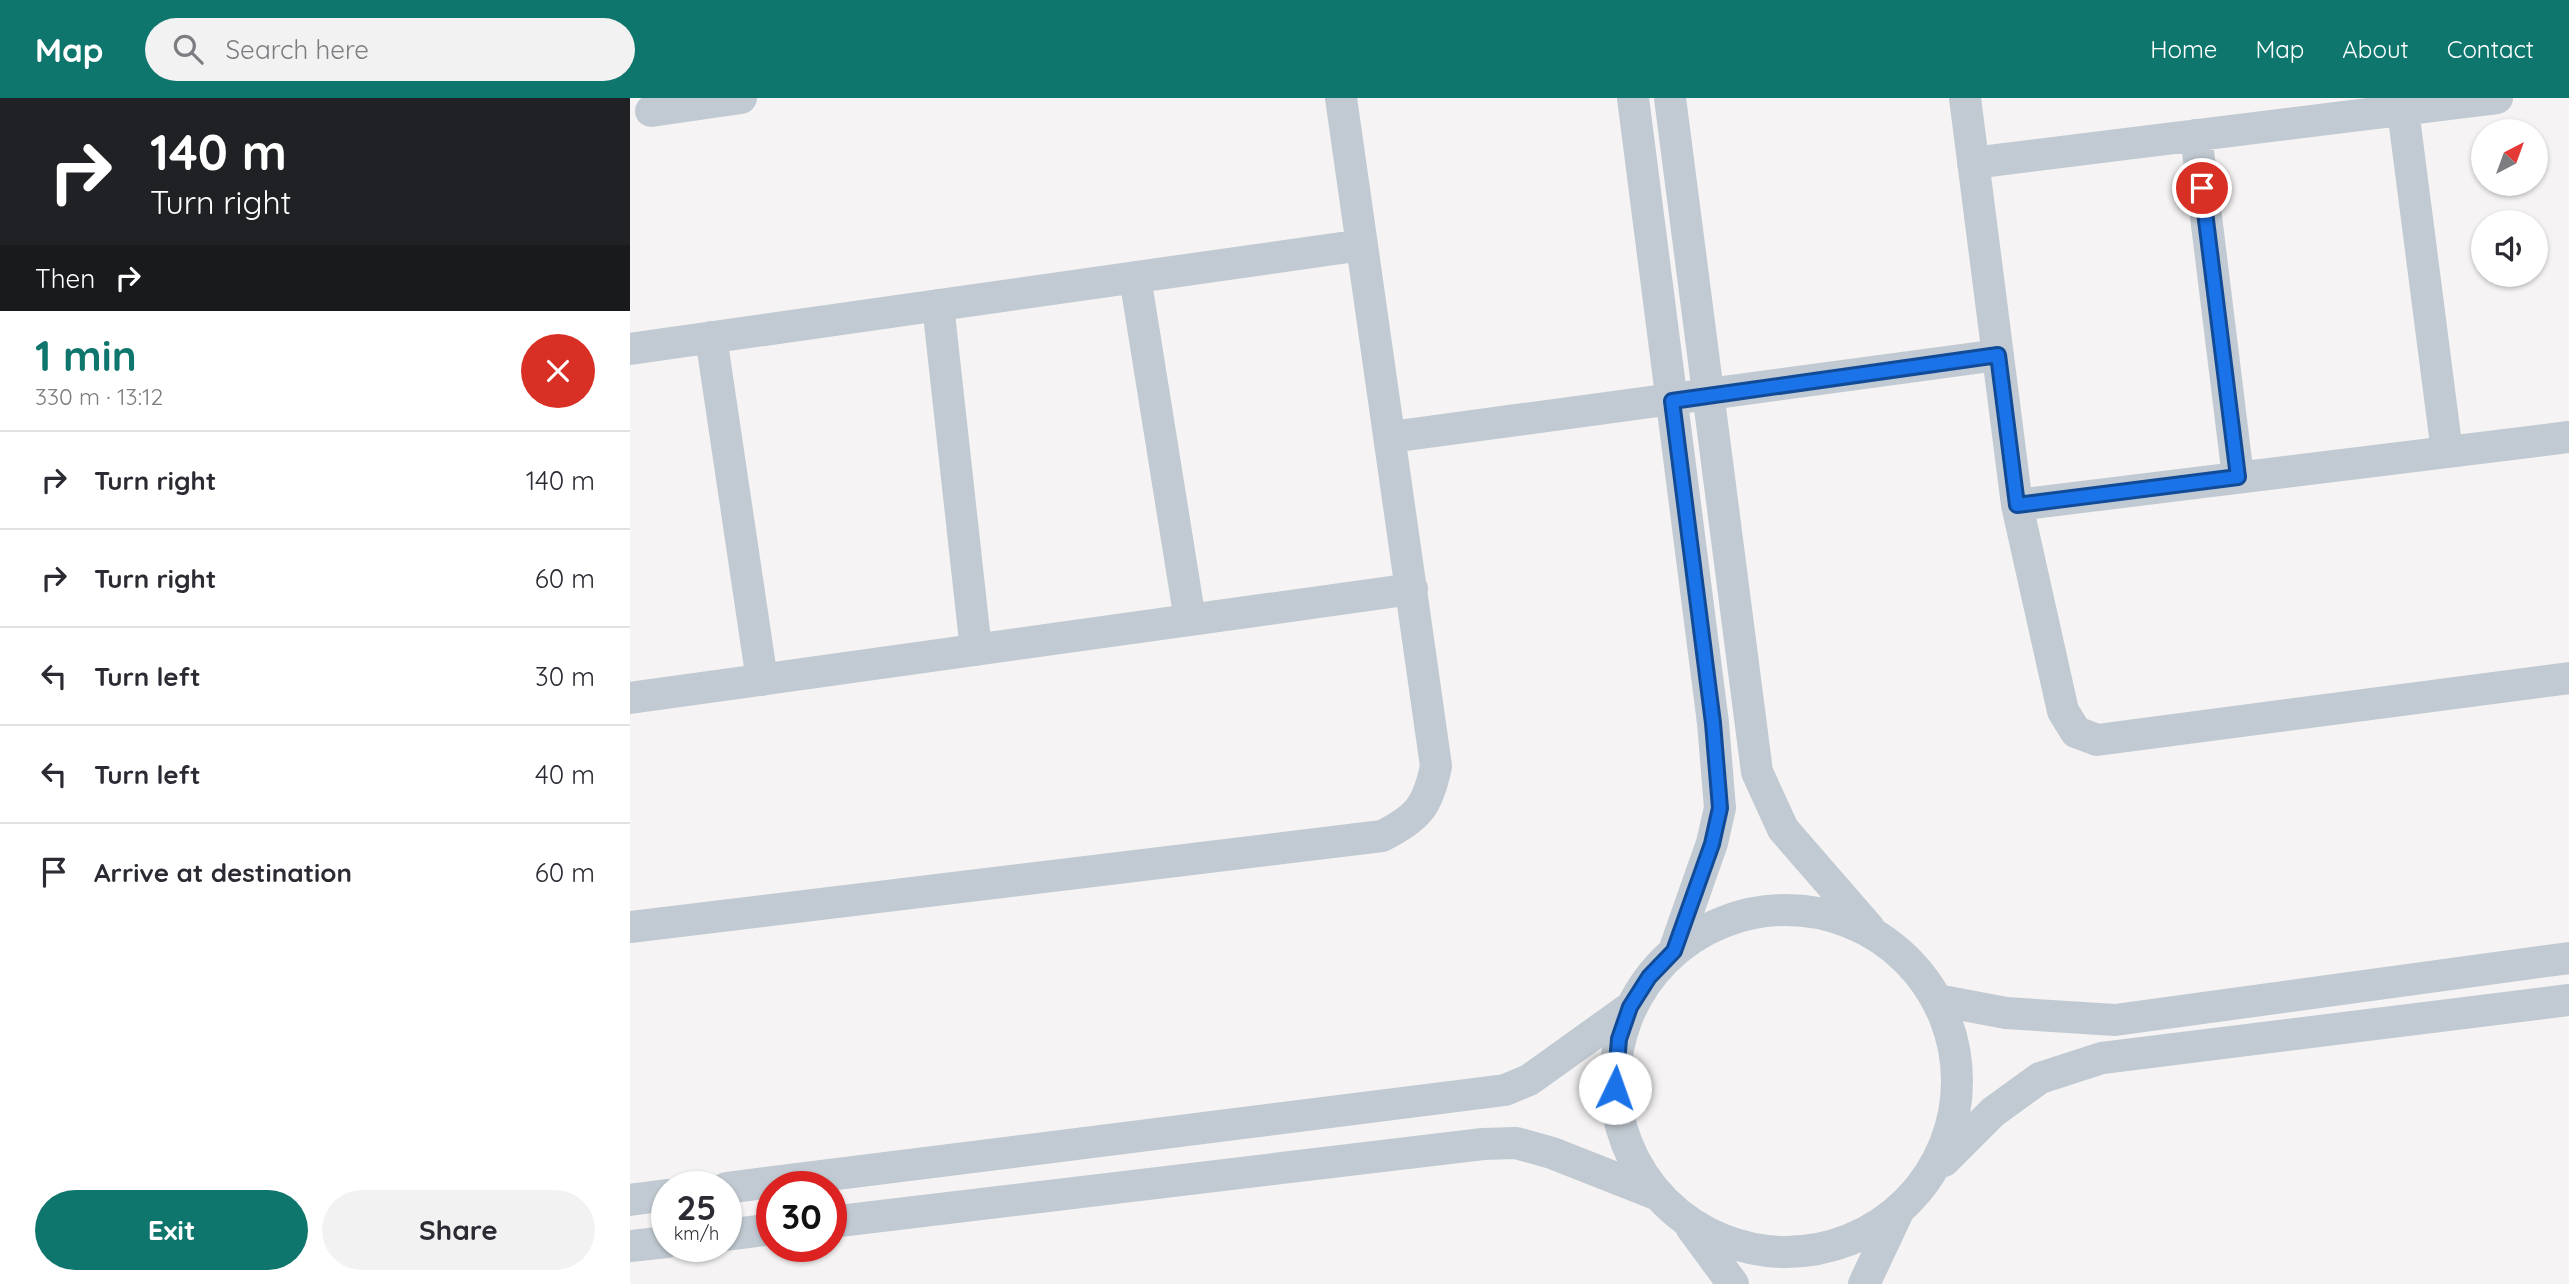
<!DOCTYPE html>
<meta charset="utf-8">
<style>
:root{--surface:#fff;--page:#f2f2f3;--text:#2b2b33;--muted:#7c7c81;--line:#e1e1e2;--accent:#0f766e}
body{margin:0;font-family:Quicksand,sans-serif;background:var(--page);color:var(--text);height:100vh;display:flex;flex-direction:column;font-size:26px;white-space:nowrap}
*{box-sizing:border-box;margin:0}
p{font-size:23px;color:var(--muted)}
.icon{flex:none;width:38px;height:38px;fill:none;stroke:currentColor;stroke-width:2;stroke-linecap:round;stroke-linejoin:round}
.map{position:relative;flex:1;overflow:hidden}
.panel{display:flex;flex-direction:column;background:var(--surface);width:630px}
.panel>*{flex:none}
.hud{background:#202124;color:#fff;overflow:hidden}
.needle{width:46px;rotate:41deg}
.controls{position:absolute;left:1841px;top:21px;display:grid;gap:14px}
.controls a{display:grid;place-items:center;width:77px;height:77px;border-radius:50%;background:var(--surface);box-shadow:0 2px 5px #0004;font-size:35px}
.speed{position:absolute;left:21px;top:1073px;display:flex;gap:14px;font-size:35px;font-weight:700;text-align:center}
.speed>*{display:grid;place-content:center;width:91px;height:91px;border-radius:50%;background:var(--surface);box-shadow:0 2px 5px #0004;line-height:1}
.speed small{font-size:18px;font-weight:400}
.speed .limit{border:10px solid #d22;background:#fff;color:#111}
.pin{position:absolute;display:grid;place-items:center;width:60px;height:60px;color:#fff;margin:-30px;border:4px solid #fff;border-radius:50%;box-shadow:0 2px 7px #0007}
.me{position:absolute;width:77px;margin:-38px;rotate:3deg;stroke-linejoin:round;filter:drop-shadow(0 0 5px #0008)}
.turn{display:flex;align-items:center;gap:24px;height:147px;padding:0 35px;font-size:32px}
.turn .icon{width:91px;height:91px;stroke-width:2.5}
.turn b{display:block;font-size:49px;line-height:60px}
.then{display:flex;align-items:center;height:66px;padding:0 35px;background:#0003;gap:14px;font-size:26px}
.round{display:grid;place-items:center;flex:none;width:74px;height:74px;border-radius:37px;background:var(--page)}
.headline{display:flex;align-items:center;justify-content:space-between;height:119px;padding:0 35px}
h1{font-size:42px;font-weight:800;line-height:52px;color:var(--accent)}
.primary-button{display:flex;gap:14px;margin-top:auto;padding:14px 35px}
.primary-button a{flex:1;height:80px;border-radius:42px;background:var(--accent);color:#fff;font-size:28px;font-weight:800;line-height:80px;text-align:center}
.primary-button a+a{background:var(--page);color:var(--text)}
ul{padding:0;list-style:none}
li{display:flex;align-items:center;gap:21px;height:98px;padding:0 35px;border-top:2px solid var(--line)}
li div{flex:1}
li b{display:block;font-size:26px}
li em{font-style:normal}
header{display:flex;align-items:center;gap:42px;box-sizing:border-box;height:98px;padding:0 35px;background:var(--accent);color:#fff}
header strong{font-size:33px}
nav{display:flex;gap:38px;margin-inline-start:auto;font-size:24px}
.search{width:490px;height:63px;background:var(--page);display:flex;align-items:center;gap:18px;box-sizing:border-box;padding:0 24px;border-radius:38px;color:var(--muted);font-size:26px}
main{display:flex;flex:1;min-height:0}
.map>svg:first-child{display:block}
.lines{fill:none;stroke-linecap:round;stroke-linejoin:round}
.street{stroke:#c1cad2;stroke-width:32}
.route-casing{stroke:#114b97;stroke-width:18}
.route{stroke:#1a73e8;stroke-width:12}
</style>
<header>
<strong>Map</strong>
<div class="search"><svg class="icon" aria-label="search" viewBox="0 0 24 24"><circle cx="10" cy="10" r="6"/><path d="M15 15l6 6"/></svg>Search here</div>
<nav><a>Home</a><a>Map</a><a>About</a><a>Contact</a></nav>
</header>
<main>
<section class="panel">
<div class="hud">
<div class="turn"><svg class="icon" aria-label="right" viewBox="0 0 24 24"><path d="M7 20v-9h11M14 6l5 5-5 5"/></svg><div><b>140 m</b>Turn right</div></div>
<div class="then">Then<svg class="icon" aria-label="right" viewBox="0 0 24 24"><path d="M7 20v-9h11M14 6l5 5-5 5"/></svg></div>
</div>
<div class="headline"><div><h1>1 min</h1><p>330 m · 13:12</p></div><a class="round" style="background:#d93025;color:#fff"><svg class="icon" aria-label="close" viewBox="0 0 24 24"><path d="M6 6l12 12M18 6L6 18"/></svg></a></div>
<ul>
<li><svg class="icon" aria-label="right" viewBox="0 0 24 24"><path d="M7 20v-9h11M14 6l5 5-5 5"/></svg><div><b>Turn right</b></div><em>140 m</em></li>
<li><svg class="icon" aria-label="right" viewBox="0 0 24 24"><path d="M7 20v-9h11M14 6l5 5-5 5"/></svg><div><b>Turn right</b></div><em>60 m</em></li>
<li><svg class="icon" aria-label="left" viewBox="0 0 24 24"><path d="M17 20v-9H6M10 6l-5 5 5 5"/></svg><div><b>Turn left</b></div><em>30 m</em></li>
<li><svg class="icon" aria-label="left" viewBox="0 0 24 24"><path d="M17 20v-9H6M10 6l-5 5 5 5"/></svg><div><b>Turn left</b></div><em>40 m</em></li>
<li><svg class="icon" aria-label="arrive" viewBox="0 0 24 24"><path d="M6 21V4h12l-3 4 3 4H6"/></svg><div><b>Arrive at destination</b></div><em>60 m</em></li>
</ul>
<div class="primary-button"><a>Exit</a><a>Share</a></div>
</section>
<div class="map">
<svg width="1939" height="1186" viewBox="0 0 1939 1186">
<rect width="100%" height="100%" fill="#f5f3f3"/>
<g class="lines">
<path class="street" d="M1003 0 1083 625 1090 710 1082 745 1044 853
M1040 0 1127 674 1153 731 1239 830
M1335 0 1387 407 1433 613 1446 634 1467 642 1939 580
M1773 12 1817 354
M21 13 111 0
M1566 37 1608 379
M1343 65 1867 0
M505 179 560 522
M308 207 346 552
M81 239 132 582
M0 251 732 147
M761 339 1368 257
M1387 407 1939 339
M0 600 782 491
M985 983a171 171 0 1 1 342 0a171 171 0 1 1-342 0Z
M0 829 752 738C788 720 798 708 806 668L711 0
M1307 902 1376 915 1485 922 1939 860
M1314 1063 1363 1014 1410 980 1472 960 1939 902
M96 1090 875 992 899 982 1001 909
M0 1102 37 1097
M201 1124 853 1046 886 1045 922 1055 1026 1096
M1061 1129 1103 1186
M96 1137 142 1131
M0 1148 37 1144
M1234 1186 1267 1116"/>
</g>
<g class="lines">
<g class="route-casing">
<path id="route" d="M985 990 989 941 1000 909 1019 879 1044 853 1082 746 1090 710 1083 625 1042 303 1368 257 1387 407 1608 379 1572 90"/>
</g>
<use href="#route" class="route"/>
</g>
</svg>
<div class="controls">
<a><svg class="needle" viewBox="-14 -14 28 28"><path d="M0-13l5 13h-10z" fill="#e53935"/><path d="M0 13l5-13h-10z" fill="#7c7c81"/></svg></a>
<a><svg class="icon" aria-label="sound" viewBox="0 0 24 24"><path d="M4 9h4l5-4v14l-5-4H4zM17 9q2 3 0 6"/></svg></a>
</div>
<div class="speed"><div>25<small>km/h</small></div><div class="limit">30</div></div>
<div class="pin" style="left:1572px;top:90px;background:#d93025"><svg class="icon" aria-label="arrive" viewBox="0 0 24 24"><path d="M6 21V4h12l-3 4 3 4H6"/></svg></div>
<svg class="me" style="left:985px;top:990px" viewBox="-20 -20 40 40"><circle r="19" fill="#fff"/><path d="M0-13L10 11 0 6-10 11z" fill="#1a73e8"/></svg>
</div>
</main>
